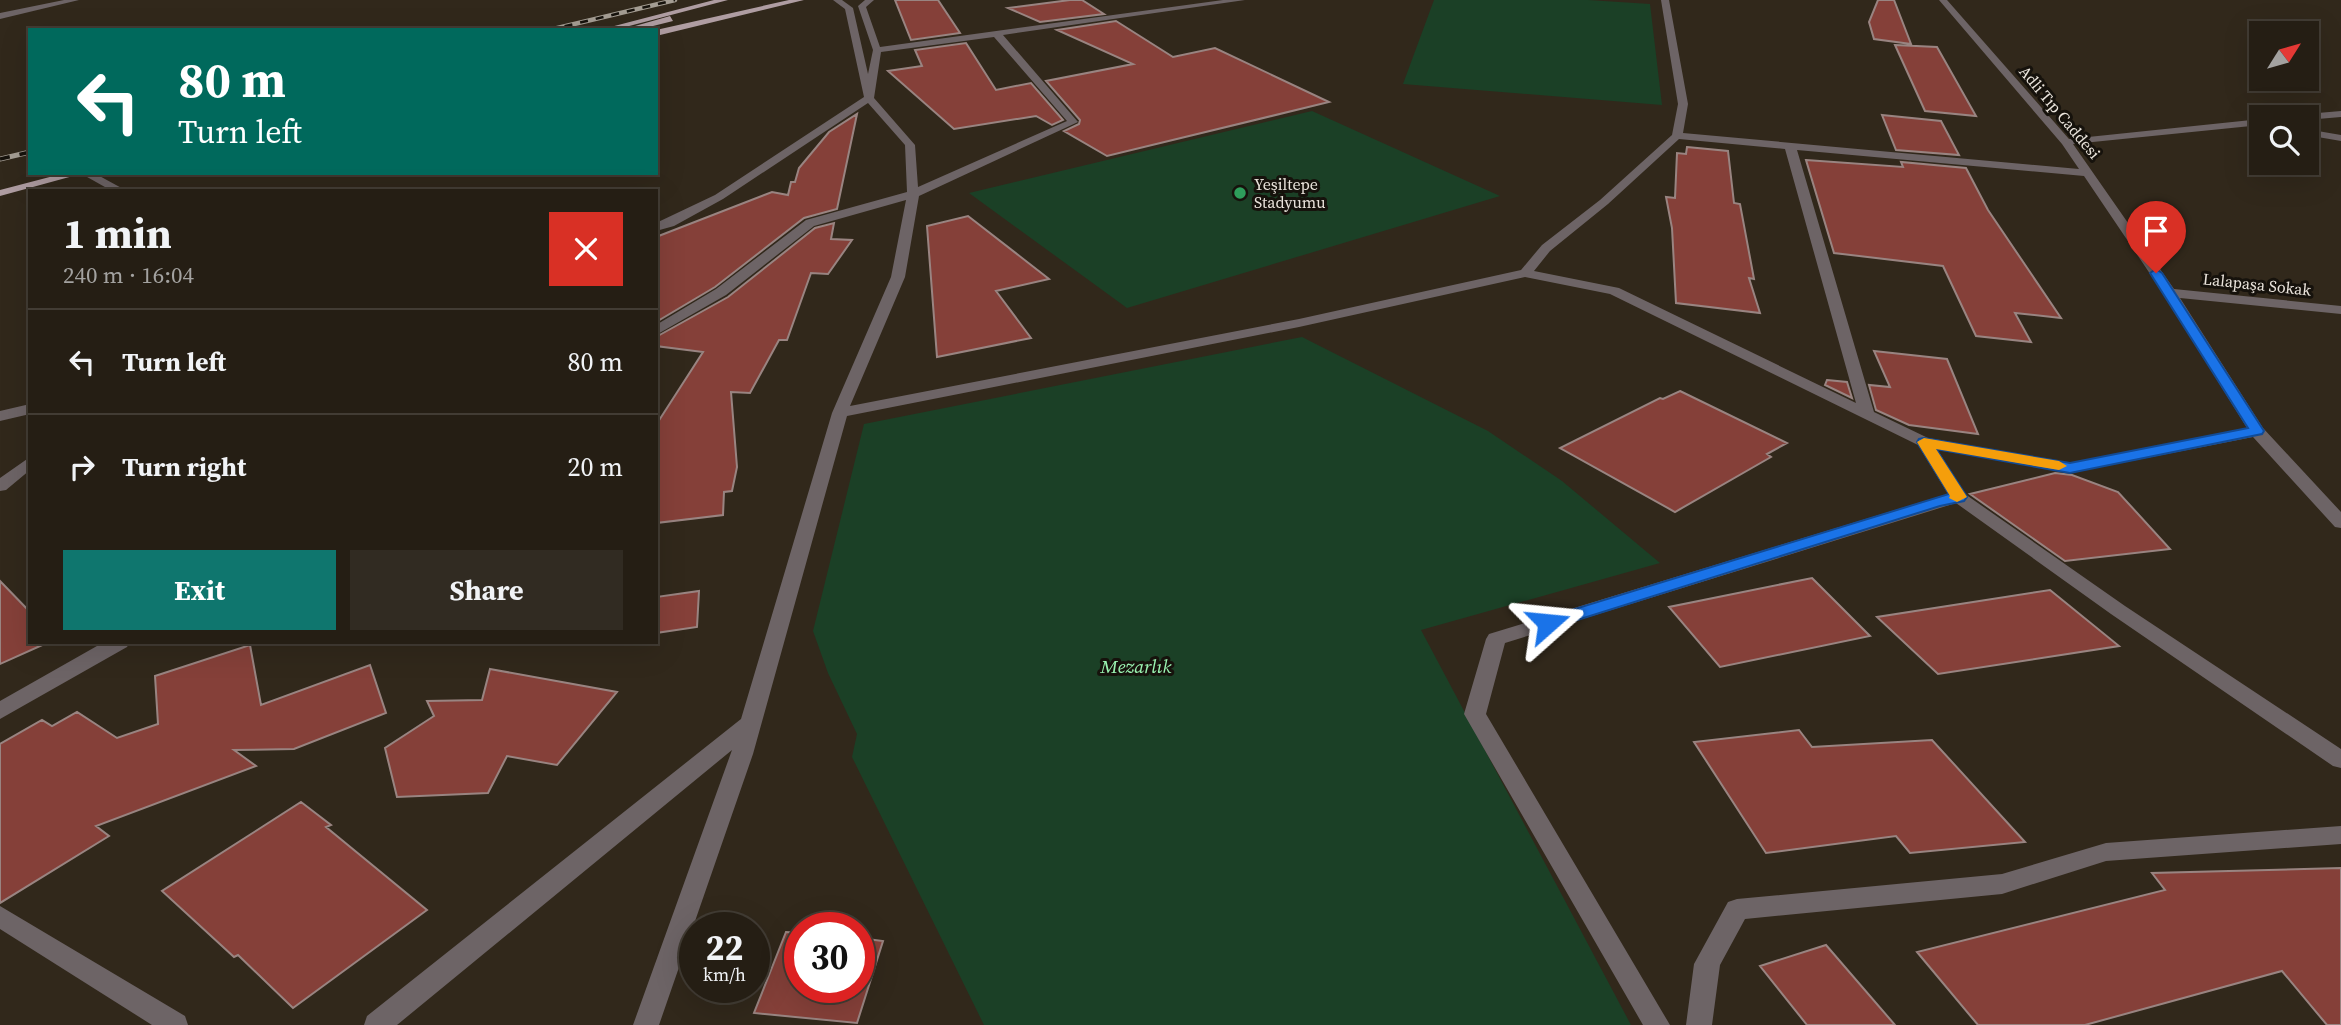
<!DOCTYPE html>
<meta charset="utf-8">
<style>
:root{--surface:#251e14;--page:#312b22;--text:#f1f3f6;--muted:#a3a2a0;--line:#423c34;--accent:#0f766e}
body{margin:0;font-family:"Source Serif 4",serif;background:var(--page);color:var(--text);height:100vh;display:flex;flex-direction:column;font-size:26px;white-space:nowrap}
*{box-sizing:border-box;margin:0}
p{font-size:23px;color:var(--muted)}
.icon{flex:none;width:38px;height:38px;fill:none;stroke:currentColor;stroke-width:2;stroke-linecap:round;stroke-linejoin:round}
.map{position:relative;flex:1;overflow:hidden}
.side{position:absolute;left:28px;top:189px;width:630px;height:455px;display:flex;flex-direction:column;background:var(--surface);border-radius:0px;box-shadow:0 7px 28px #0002,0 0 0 2px var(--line)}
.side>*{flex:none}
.guide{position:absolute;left:28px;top:28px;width:630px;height:147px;border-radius:0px;box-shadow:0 7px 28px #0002,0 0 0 2px var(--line);background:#00695c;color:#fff;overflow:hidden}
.needle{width:46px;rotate:53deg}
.controls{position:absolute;left:2249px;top:21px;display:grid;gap:14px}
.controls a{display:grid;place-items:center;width:70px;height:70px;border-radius:0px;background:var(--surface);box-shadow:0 7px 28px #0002,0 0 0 2px var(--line);font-size:35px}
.speed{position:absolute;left:679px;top:912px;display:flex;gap:14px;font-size:35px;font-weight:700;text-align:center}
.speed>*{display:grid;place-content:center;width:91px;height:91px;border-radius:50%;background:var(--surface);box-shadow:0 7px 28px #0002,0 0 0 2px var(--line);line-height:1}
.speed small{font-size:18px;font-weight:400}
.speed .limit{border:10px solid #d22;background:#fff;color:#111}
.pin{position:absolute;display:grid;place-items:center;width:60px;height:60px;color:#fff;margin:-72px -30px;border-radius:50% 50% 50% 0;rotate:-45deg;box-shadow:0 0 7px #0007}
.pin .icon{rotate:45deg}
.me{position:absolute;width:77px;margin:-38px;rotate:72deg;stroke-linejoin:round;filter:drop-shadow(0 0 5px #0008)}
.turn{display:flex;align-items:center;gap:24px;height:147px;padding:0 35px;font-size:32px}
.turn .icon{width:91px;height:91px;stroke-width:2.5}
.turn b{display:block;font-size:49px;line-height:60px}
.round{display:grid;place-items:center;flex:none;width:74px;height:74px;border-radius:0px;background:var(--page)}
.headline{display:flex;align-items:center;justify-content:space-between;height:119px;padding:0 35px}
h1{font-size:42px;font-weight:700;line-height:52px}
.primary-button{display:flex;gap:14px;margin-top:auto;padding:14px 35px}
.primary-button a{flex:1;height:80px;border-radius:0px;background:var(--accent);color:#fff;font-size:28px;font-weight:700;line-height:80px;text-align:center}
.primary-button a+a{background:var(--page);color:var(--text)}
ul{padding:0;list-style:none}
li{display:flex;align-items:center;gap:21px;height:105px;padding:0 35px;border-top:2px solid var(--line)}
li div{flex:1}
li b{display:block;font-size:26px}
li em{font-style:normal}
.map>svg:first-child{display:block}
.green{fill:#1b4026}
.building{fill:#854039;stroke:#998481;stroke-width:2}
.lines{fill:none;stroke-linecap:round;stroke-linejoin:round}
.minor{fill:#6d6466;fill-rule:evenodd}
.major{fill:#af9da2;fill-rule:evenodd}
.rail-far1-casing{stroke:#a49d93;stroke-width:4.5}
.rail-casing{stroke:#a49d93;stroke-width:5}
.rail-far1{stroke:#16120c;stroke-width:2.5;stroke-dasharray:8;stroke-linecap:butt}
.rail{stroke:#16120c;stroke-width:3.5;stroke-dasharray:10;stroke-linecap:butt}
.route{fill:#1a73e8;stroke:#114b97;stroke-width:2}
.slow{fill:#f59e0b}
.leisure-dot{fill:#2e9e5b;stroke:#16120c;stroke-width:2.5}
.labels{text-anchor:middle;stroke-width:6;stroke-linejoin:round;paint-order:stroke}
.far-street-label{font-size:16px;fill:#eae4dc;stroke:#16120c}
.far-poi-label{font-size:16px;fill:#eae4dc;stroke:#16120c;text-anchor:start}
.park-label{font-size:19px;font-style:italic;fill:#9bf5b2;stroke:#16120c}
</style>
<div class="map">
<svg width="2341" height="1025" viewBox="0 0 2341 1025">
<rect width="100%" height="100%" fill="#31281b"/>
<path class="green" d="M1434 0H1588L1650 4 1662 105 1403 84Z
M1312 111 1500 196 1127 308 969 193Z
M1302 337 1488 431 1562 481 1660 563 1421 630 1631 1025H984L852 757 857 734 828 673 813 631 864 424Z"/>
<path class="building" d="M895 0H938L960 33 911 40Z
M1070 0H1082L1104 14 1040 22 1008 8Z
M1878 0H1894L1911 44 1874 39 1869 22Z
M1116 21 1173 57 1215 48 1329 102 1107 156 1064 131 1079 124 1080 120 1046 81 1133 64 1057 30Z
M966 43 996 90 1031 83 1063 120 1052 125 1036 116 954 129 888 71 922 66 915 50Z
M1895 45 1937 47 1976 116 1925 111Z
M857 114 837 209 804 218 715 287 656 322V237L772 192 788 195 791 182H795L799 168 829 132Z
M1882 115 1941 121 1959 155 1896 150Z
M1687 147 1728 151 1734 203 1740 204 1754 279 1749 278 1760 313 1676 303 1672 228 1666 197 1675 198 1677 153 1686 154Z
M1806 160 1903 167 1901 162 1966 168 1988 210 2061 318 2015 313 2031 342 1976 336 1943 266 1834 253Z
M968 216 1049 279 996 291 1031 338 937 357 927 226Z
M834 223 831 239 852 240 828 274 811 273 787 340H779L750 393 731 392 737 467 732 491 724 492 723 515 656 523V425L703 352 656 346V337L728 297 815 228Z
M1874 351 1947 359 1978 434 1909 425 1876 410 1869 385 1890 387Z
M1827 380 1847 382 1852 398 1825 385Z
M1680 391 1787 443 1767 454 1771 457 1675 512 1560 448 1660 398 1663 399Z
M2055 473 2072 475 2118 492 2170 549 2065 561 1970 494Z
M1812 578 1870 636 1720 667 1669 607Z
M0 581 30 612V642H49L0 664Z
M2050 590 2119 646 1938 674 1877 617Z
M699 591 697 627 656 633V597Z
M250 645 261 705 370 665 386 713 294 749 234 750 256 766 96 826 109 836 0 903V744L42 720 52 726 77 712 117 738 158 724 155 676Z
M490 669 617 692 557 765 507 756 488 793 397 797 385 748 434 716 427 701 482 700Z
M1799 730 1812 747 1932 740 2025 842 1910 853 1896 836 1766 853 1694 742Z
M301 802 331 825 326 827 427 910 293 1008 238 955 234 957 162 891Z
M2341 868V1025H2327L2282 971 2085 1025H1978L1917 952 2165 890 2152 873Z
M786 932 800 933V987H859V938L883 941 857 1023 754 1013Z
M1826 945 1895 1025H1807L1760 966Z"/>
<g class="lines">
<path class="minor" d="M64 0H79L0 19V13Z
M833 0H842L853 8 868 74 873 50 858 6 865 0H874L866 7 880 47 1223 0H1245L1003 35 1078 122 919 196 905 277 850 406 1299 319 1521 270 1542 245 1600 200 1672 135 1678 104 1661 0H1669L1688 104 1683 133 2079 169 2062 144 1939 0H1947L2069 139 2261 119V125L2073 144 2174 289 2341 306V314L2180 298 2263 428 2341 512V528L2335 527 2253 437 2070 473 1937 449 1965 494 2125 606 2341 749V768L2333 766 2111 614 1956 503 1505 643 1486 714 1670 1025H1643L1464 714 1486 639 1489 634 1948 494 1918 445 1610 294 1525 277 1299 327 847 416 753 754 659 1025H633L732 750 397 1025H364L367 1016 741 719 832 413 891 277 906 200 814 226 726 295 656 335V325L716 289 806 220 907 192 905 145 868 103 723 199 674 226 656 231V223L715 195 864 97 845 9ZM994 37 1067 121 918 187 915 145 874 98 881 52ZM1679 139 1785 149 1856 403 1619 288 1534 271 1550 251 1608 204ZM1797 150 2084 176 2163 293 2247 428 2070 463 1928 438 1874 412Z
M2341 111V117L2306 120V117H2301L2306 114Z
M2306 129 2341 135V141L2306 135Z
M80 173H94L127 191H112Z
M30 404V414L0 421V411Z
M30 457V470L6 490 0 491V478Z
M104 642H130L127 647 0 719V701Z
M2341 826V844L2106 861 2002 894 1745 919 1720 965 1712 1025H1686L1694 964 1728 902 1737 899 2002 874 2106 843Z
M0 906 185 1016 188 1025H152L0 929Z"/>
<path class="major" d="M714 0H728L614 30H599Z
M789 0H804L656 36V30Z
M670 16 673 21 637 30H621Z
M65 173H84L0 196V190Z"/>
<g class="rail-far1-casing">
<path id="rail-far1" d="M549 30 675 0"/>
</g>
<g class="rail-casing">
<path id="rail" d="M0 159 30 152"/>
</g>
<use href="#rail-far1" class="rail-far1"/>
<use href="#rail" class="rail"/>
</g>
<path class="route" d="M2156 269 2162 273 2264 431 2262 434 2070 473 1936 449 1967 497 1964 501 1940 506 1555 627 1548 629 1539 623 1542 619 1949 494 1917 442 1919 439 1924 438 2070 463 2248 428 2150 273Z"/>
<path class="slow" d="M1924 438 2059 461 2067 466 2059 470 1936 449 1967 497 1957 502 1949 498 1950 496 1917 442Z"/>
<circle class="leisure-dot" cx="1240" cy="193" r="7"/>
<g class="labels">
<g class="far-street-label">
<text transform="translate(2060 112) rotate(50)" y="6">Adli Tıp Caddesi</text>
<text transform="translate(2257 284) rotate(6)" y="6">Lalapaşa Sokak</text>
</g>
<g class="far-poi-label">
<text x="1254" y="190">Yeşiltepe<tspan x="1254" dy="18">Stadyumu</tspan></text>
</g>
<g class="park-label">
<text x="1136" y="673">Mezarlık</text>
</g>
</g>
</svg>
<div class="controls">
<a><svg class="needle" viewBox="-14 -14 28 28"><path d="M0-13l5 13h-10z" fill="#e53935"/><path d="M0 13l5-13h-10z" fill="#a3a2a0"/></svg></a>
<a><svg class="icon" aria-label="search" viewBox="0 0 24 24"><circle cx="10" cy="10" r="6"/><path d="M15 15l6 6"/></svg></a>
</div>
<div class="speed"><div>22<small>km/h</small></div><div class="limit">30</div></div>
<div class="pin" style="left:2156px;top:273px;background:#d93025"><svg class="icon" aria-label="arrive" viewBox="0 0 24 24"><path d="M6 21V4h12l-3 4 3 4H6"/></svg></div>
<svg class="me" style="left:1548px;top:623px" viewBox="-20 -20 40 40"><path d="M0-17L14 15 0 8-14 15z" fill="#1a73e8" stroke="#fff" stroke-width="4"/></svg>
<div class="guide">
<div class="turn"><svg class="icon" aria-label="left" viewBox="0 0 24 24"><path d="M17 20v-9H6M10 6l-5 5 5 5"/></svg><div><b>80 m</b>Turn left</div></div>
</div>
<section class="side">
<div class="headline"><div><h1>1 min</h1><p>240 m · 16:04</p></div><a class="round" style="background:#d93025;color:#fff"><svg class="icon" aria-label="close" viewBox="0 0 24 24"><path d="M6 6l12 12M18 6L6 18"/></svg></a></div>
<ul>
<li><svg class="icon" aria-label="left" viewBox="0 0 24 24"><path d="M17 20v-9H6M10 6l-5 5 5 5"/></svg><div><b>Turn left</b></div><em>80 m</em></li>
<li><svg class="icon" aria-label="right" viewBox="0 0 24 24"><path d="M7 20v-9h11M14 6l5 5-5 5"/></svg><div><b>Turn right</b></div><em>20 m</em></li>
</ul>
<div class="primary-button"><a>Exit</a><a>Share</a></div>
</section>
</div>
